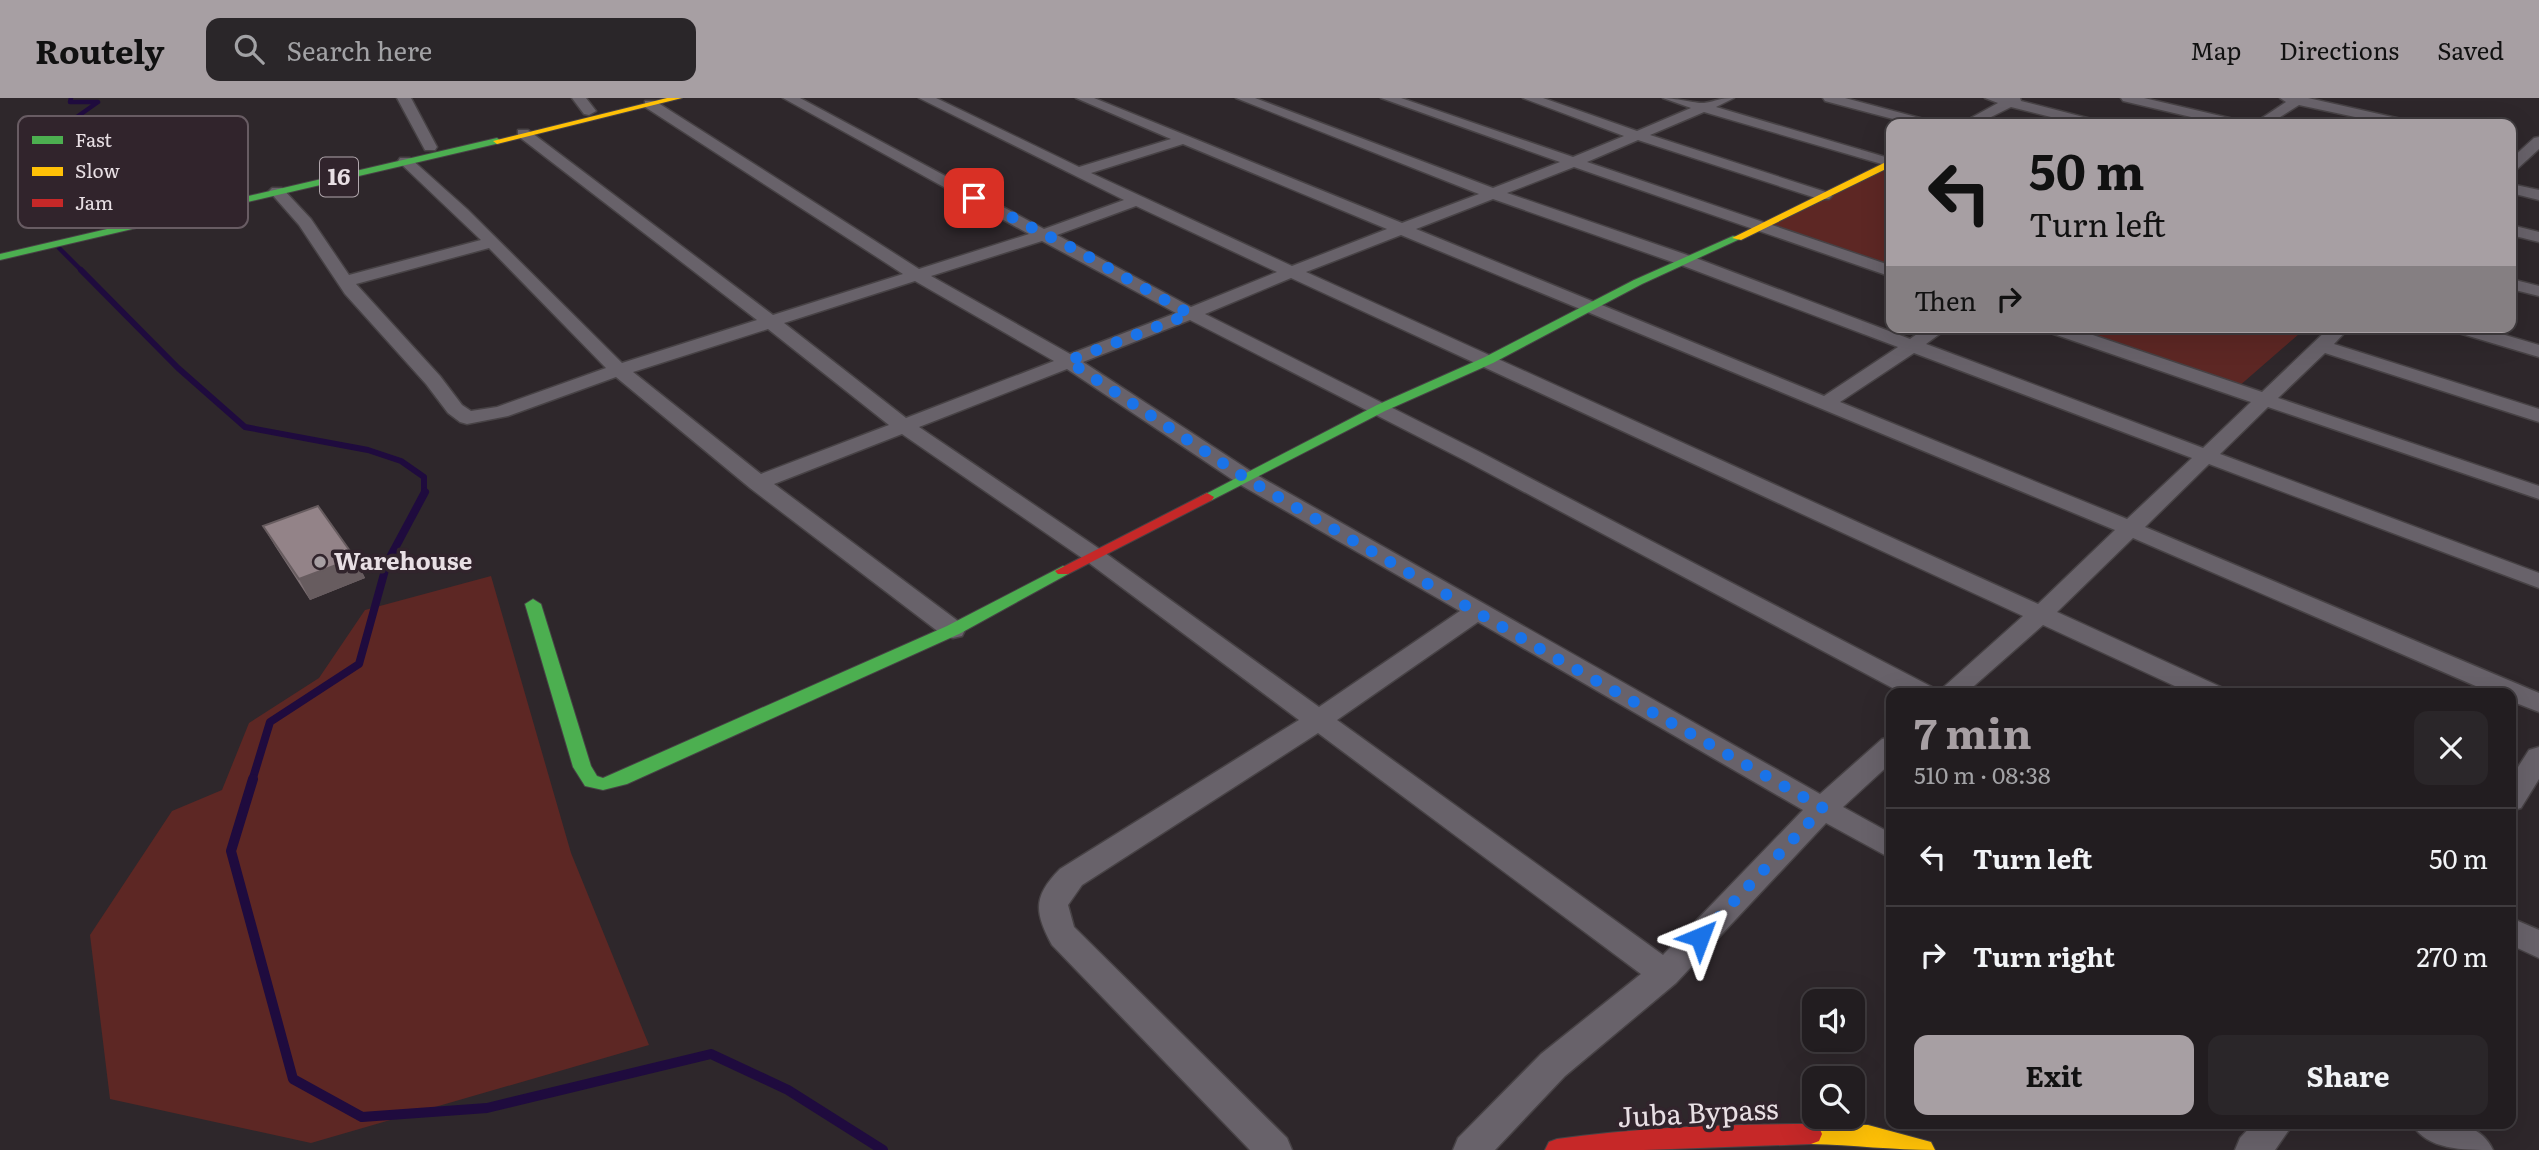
<!DOCTYPE html>
<meta charset="utf-8">
<style>
:root{--surface:#221d20;--page:#2a2629;--text:#f1f3f6;--muted:#a2a2a5;--line:#3f3b3e;--accent:#a79fa3}
body{margin:0;font-family:Literata,serif;background:var(--page);color:var(--text);height:100vh;display:flex;flex-direction:column;font-size:26px;white-space:nowrap}
*{box-sizing:border-box;margin:0}
p{font-size:23px;color:var(--muted)}
.icon{flex:none;width:38px;height:38px;fill:none;stroke:currentColor;stroke-width:2;stroke-linecap:round;stroke-linejoin:round}
.map{position:relative;flex:1;overflow:hidden}
.sheet{position:absolute;left:1886px;top:590px;width:630px;height:441px;display:flex;flex-direction:column;background:var(--surface);border-radius:14px;box-shadow:0 7px 28px #0002,0 0 0 2px var(--line)}
.sheet>*{flex:none}
.guide{position:absolute;left:1886px;top:21px;width:630px;height:214px;border-radius:14px;box-shadow:0 7px 28px #0002,0 0 0 2px var(--line);background:#a79fa3;color:#111;overflow:hidden}
.tools{position:absolute;left:1802px;top:891px;display:grid;gap:14px}
.tools a{display:grid;place-items:center;width:63px;height:63px;border-radius:14px;background:var(--surface);box-shadow:0 7px 28px #0002,0 0 0 2px var(--line);font-size:35px}
.pin{position:absolute;display:grid;place-items:center;width:60px;height:60px;color:#fff;margin:-30px;border-radius:14px;box-shadow:0 4px 10px #0006}
.me{position:absolute;width:77px;margin:-38px;rotate:44deg;stroke-linejoin:round;filter:drop-shadow(0 0 5px #0008)}
.turn{display:flex;align-items:center;gap:24px;height:147px;padding:0 28px;font-size:32px}
.turn .icon{width:91px;height:91px;stroke-width:2.5}
.turn b{display:block;font-size:49px;line-height:60px}
.then{display:flex;align-items:center;height:66px;padding:0 28px;background:#0003;gap:14px;font-size:26px}
.round{display:grid;place-items:center;flex:none;width:74px;height:74px;border-radius:14px;background:var(--page)}
.overview{display:flex;align-items:center;justify-content:space-between;height:119px;padding:0 28px}
h1{font-size:42px;font-weight:700;line-height:52px;color:var(--accent)}
.cta{display:flex;gap:14px;margin-top:auto;padding:14px 28px}
.cta a{flex:1;height:80px;border-radius:14px;background:var(--accent);color:#111;font-size:28px;font-weight:700;line-height:80px;text-align:center}
.cta a+a{background:var(--page);color:var(--text)}
ul{padding:0;list-style:none}
li{display:flex;align-items:center;gap:21px;height:98px;padding:0 28px;border-top:2px solid var(--line)}
li div{flex:1}
li b{display:block;font-size:26px}
li em{font-style:normal}
header{display:flex;align-items:center;gap:42px;box-sizing:border-box;height:98px;padding:0 35px;background:var(--accent);color:#111}
header strong{font-size:33px}
nav{display:flex;gap:38px;margin-inline-start:auto;font-size:24px}
.search{width:490px;height:63px;background:var(--page);display:flex;align-items:center;gap:18px;box-sizing:border-box;padding:0 24px;border-radius:14px;color:var(--muted);font-size:26px}
.map>svg:first-child{display:block}
.green{fill:#5d2724}
.lines{fill:none;stroke-linecap:round;stroke-linejoin:round}
.stream-far3{stroke:#1f0b3e;stroke-width:4.5}
.stream-far2{stroke:#1f0b3e;stroke-width:6}
.stream-far1{stroke:#1f0b3e;stroke-width:8}
.stream{stroke:#1f0b3e;stroke-width:10}
.street-casing{stroke:#474245;stroke-width:3}
.fast-casing{stroke:#474245;stroke-width:2}
.slow-casing{stroke:#474245;stroke-width:2}
.jam-casing{stroke:#474245;stroke-width:2}
.street{fill:#68626a;fill-rule:evenodd}
.fast{fill:#4caf50;fill-rule:evenodd}
.slow{fill:#ffc107;fill-rule:evenodd}
.jam{fill:#c62828;fill-rule:evenodd}
.wall{fill:#7e7175}
.shaded-wall{fill:#675c5f}
.building{fill:#938388;stroke:#675c5f;stroke-width:2}
.route{stroke:#1a73e8;stroke-width:12;stroke-dasharray:0 21.6}
.poi-dot{fill:#a79fa3;stroke:#31242c;stroke-width:2.5}
.labels{text-anchor:middle;stroke-width:7;stroke-linejoin:round;paint-order:stroke}
.shield{fill:#31242c;stroke:#b1a7ad;stroke-width:2}
.shield-label{font-size:23px;font-weight:bold;fill:#e8dfe4}
.poi-label{font-size:24px;font-weight:bold;fill:#e8dfe4;stroke:#31242c;text-anchor:start}
.near-street-label{font-size:28px;fill:#e8dfe4;stroke:#31242c}
.key{fill:#31242c;stroke:#685c63;stroke-width:2}
.key-label{font-size:19px;fill:#e8dfe4}
</style>
<header>
<strong>Routely</strong>
<div class="search"><svg class="icon" aria-label="search" viewBox="0 0 24 24"><circle cx="10" cy="10" r="6"/><path d="M15 15l6 6"/></svg>Search here</div>
<nav><a>Map</a><a>Directions</a><a>Saved</a></nav>
</header>
<div class="map">
<svg width="2539" height="1052" viewBox="0 0 2539 1052">
<rect width="100%" height="100%" fill="#2e272b"/>
<path class="green" d="M1892 65V169L1767 126Z
M2066 229H2307L2238 289Z
M491 478 571 755 649 947 311 1045 110 1001 90 837 172 713 222 692 249 625 319 580 365 512Z"/>
<g class="lines">
<path class="stream-far3" d="M44 127 64 28 98 4H70L71 0
M59 150 82 173"/>
<path class="stream-far2" d="M81 172 178 270 245 329 368 352 401 363 424 379V396"/>
<path class="stream-far1" d="M252 683 270 624 359 566 387 465 425 394"/>
<path class="stream" d="M253 681 231 753 293 981 362 1019 487 1010 711 956 788 992 883 1052"/>
<g class="street-casing">
<path id="street" d="M397 0H411L437 49 435 52H425Z
M572 0H586L596 13 589 17 584 16Z
M783 0H800L1044 131 1124 102 919 0H936L1079 69 1171 41 1076 0H1094L1402 125 1479 96 1236 0H1255L1493 90 1560 64 1381 0H1401L1573 59 1624 38 1523 0H1543L1637 33 1691 10 1663 0C1674 0 1700 6 1704 5 1717 3 1719 0 1734 0L1716 9 1892 61V69L1704 14 1650 37 1829 95 1832 98 1829 101H1819L1638 42 1587 64 1892 168V179L1574 69 1507 95 1693 159 1910 241 1927 229H1949L1926 246 2203 350 2251 304 2045 233 2042 229H2069L2262 294 2330 229H2350L2334 246 2539 311V324L2325 255 2278 300 2539 388V401L2268 309 2220 356 2539 475V490L2209 366 2145 429 2539 595V614L2511 603V595H2492L2133 440 2057 514 2221 589 2225 595H2190L2043 527 1966 595H1937L2023 518 1291 180 1205 216 1480 354 1932 589 1936 595H1902L1466 363 1190 222 1083 264 1255 376 1820 696 1882 641 1892 639V664L1843 709 1892 736V761L1826 725 1676 885 1565 978 1495 1052H1453L1458 1040 1541 956 1641 876 1318 635 1082 787 1068 807 1074 829 1287 1040 1292 1052H1250L1052 847C1034 814 1033 798 1060 771L1299 622 1085 462 902 336 774 386 962 526 965 532 962 538 953 540 944 538 750 390 616 279 508 318 467 326 460 324 448 315 426 286 345 196 299 127 269 93 272 90H282L311 121 349 177 481 142 398 63 400 60H410L467 111 622 265 757 222 518 38V32H528L773 217 903 176 645 9V3H655L919 171 1029 136ZM1183 46 1387 131 1292 168 1091 75ZM1493 101 1681 167 1898 249 1824 298 1416 131ZM1136 108 1277 174 1191 209 1057 137ZM1401 137 2115 432 2038 506 1306 174ZM1042 143 1176 215 1070 256 931 178ZM489 150 606 270 497 309 471 313 462 307 440 278 356 186ZM915 183 1054 263 906 320 784 225ZM768 231 889 327 761 376 633 274ZM1914 255 2192 360 2127 421 1840 304ZM1067 271 1239 386 1460 513 1319 609 1101 452 919 329ZM1478 524 1803 712 1663 857 1337 622Z
M1823 0H1845L1931 23 1933 26H1912L1825 3Z
M1985 0H2020L2021 3 2099 23 2101 26H2079L2011 9 1977 26H1960L1998 5Z
M2121 0H2144L2242 23 2244 26H2221L2123 3Z
M2280 0H2308L2410 23 2412 26H2388L2299 7 2269 26H2253L2286 4Z
M2539 39V51L2516 72 2511 73V61L2534 40Z
M2511 86 2539 92V102L2511 95Z
M2511 127 2539 134V144L2511 137Z
M2511 181 2539 188V198L2511 191Z
M2449 229H2478L2539 247V259L2452 233Z
M2539 649V681L2521 710 2511 713V680L2529 652Z
M2511 820 2539 832V860L2511 847Z
M2253 1026H2293L2275 1052H2235L2240 1040Z
M2412 1026C2441 1023 2479 1021 2493 1052 2463 1052 2427 1052 2412 1026Z"/>
</g>
<g class="fast-casing">
<path id="fast" d="M497 40 501 43 500 45 0 162V156Z
M1733 138 1742 140 1642 186 1493 265 1385 313 1212 402 1207 403 1200 399 1377 307 1485 259 1634 182Z
M1063 468 1068 470 1071 473 1068 476 959 536 627 686 603 692 585 688 573 669 525 506 533 501 541 506 591 668 597 678 603 680 947 528Z"/>
</g>
<g class="slow-casing">
<path id="slow" d="M667 0H682L497 46 493 43Z
M1892 61V68L1741 142 1732 140Z
M1811 1026 1868 1027 1931 1044 1935 1052C1893 1052 1853 1047 1811 1046L1803 1043 1800 1036 1803 1029Z"/>
</g>
<g class="jam-casing">
<path id="jam" d="M1207 395 1214 399 1212 402 1068 476H1058L1055 473Z
M1811 1026 1819 1029 1822 1036 1819 1043 1811 1046 1644 1052H1545L1549 1044 1557 1041C1641 1029 1726 1026 1811 1026Z"/>
</g>
<use href="#street" class="street"/>
<use href="#fast" class="fast"/>
<use href="#slow" class="slow"/>
<use href="#jam" class="jam"/>
</g>
<path class="wall" d="M263 428 355 460 365 480 310 502 275 448Z"/>
<path class="shaded-wall" d="M355 460 365 480 310 502 299 481Z"/>
<path class="building" d="M318 408 355 460 299 481 263 428Z"/>
<g class="lines">
<path class="route" d="M974 100 1078 153 1190 216 1068 263 1247 381 1554 559 1823 710 1700 839"/>
</g>
<circle class="poi-dot" cx="320" cy="464" r="7"/>
<g class="labels">
<rect class="shield" x="320" y="59.5" width="38" height="39" rx="5"/>
<g class="shield-label">
<text x="339" y="87">16</text>
</g>
<g class="poi-label">
<text x="334" y="472">Warehouse</text>
</g>
<g class="near-street-label">
<text transform="translate(1698 1015) rotate(-3)" y="10">Juba Bypass</text>
</g>
</g>
<rect x="18" y="18" width="230" height="112" rx="10" class="key"/>
<rect x="32" y="38" width="31" height="8" fill="#4caf50"/>
<rect x="32" y="69" width="31" height="9" fill="#ffc107"/>
<rect x="32" y="101" width="31" height="8" fill="#c62828"/>
<g class="key-label">
<text x="75" y="49">Fast</text>
<text x="75" y="80">Slow</text>
<text x="75" y="112">Jam</text>
</g>
</svg>
<div class="tools">
<a><svg class="icon" aria-label="sound" viewBox="0 0 24 24"><path d="M4 9h4l5-4v14l-5-4H4zM17 9q2 3 0 6"/></svg></a>
<a><svg class="icon" aria-label="search" viewBox="0 0 24 24"><circle cx="10" cy="10" r="6"/><path d="M15 15l6 6"/></svg></a>
</div>
<div class="pin" style="left:974px;top:100px;background:#d93025"><svg class="icon" aria-label="arrive" viewBox="0 0 24 24"><path d="M6 21V4h12l-3 4 3 4H6"/></svg></div>
<svg class="me" style="left:1700px;top:839px" viewBox="-20 -20 40 40"><path d="M0-17L14 15 0 8-14 15z" fill="#1a73e8" stroke="#fff" stroke-width="4"/></svg>
<div class="guide">
<div class="turn"><svg class="icon" aria-label="left" viewBox="0 0 24 24"><path d="M17 20v-9H6M10 6l-5 5 5 5"/></svg><div><b>50 m</b>Turn left</div></div>
<div class="then">Then<svg class="icon" aria-label="right" viewBox="0 0 24 24"><path d="M7 20v-9h11M14 6l5 5-5 5"/></svg></div>
</div>
<section class="sheet">
<div class="overview"><div><h1>7 min</h1><p>510 m · 08:38</p></div><a class="round"><svg class="icon" aria-label="close" viewBox="0 0 24 24"><path d="M6 6l12 12M18 6L6 18"/></svg></a></div>
<ul>
<li><svg class="icon" aria-label="left" viewBox="0 0 24 24"><path d="M17 20v-9H6M10 6l-5 5 5 5"/></svg><div><b>Turn left</b></div><em>50 m</em></li>
<li><svg class="icon" aria-label="right" viewBox="0 0 24 24"><path d="M7 20v-9h11M14 6l5 5-5 5"/></svg><div><b>Turn right</b></div><em>270 m</em></li>
</ul>
<div class="cta"><a>Exit</a><a>Share</a></div>
</section>
</div>
